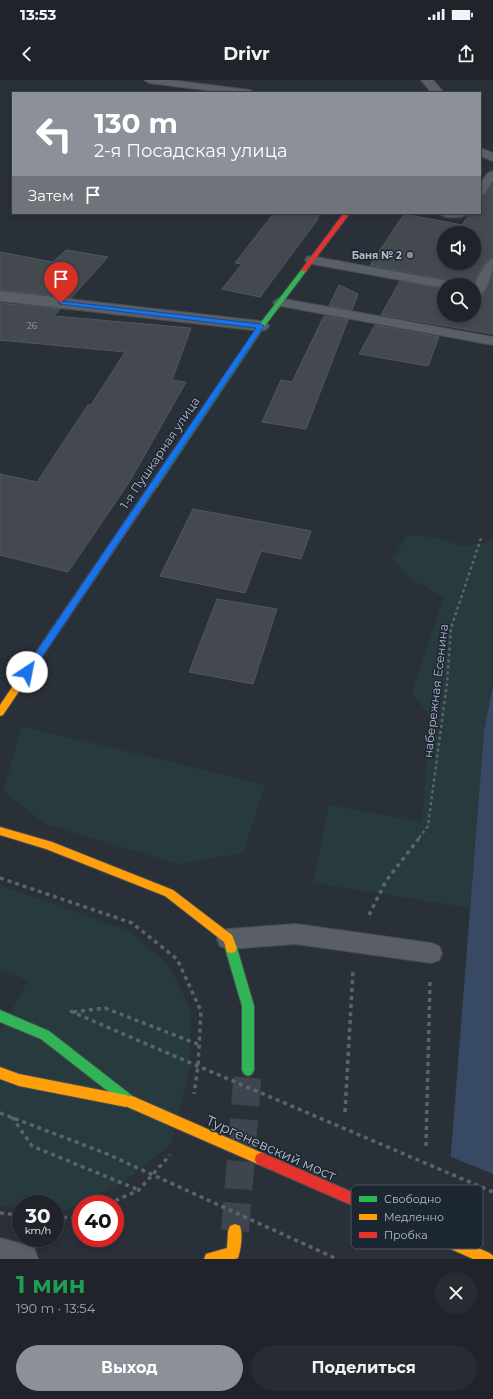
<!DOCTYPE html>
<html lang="ru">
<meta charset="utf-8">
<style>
:root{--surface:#20242a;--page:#282c32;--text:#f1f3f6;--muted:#a2a4a8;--line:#3d4147;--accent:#8c9099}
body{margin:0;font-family:Montserrat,sans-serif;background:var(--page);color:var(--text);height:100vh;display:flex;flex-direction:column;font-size:15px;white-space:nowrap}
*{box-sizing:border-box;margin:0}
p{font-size:13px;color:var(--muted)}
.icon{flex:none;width:22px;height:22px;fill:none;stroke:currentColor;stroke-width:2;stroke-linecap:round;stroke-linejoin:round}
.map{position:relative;height:1179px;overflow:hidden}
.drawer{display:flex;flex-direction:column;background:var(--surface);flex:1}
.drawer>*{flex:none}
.guide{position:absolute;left:12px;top:12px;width:469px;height:122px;border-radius:0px;box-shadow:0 2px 6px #0003,0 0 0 1px var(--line);background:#8c9099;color:#fff;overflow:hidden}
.tools{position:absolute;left:437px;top:146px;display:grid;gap:8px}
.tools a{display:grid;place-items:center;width:44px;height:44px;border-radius:50%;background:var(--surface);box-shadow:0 2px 6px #0003,0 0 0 1px var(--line);font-size:20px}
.speed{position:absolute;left:12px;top:1115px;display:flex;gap:8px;font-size:20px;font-weight:700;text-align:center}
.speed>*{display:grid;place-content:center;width:52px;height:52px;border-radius:50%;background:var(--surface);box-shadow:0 2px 6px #0003,0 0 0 1px var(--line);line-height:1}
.speed small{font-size:10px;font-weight:400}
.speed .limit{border:6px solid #d22;background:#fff;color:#111}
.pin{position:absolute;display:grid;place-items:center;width:34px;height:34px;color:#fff;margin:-41px -17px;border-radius:50% 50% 50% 0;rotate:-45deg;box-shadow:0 0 4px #0007}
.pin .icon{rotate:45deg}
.me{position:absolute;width:44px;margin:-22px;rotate:34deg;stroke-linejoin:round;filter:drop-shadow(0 0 3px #0008)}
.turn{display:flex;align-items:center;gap:14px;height:84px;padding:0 16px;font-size:18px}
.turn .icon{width:52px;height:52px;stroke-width:2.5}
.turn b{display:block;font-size:28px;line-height:34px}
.then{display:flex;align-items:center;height:38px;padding:0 16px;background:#0003;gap:8px;font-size:15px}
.round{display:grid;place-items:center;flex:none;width:42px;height:42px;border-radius:21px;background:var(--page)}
.summary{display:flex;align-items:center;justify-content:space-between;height:68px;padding:0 16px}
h1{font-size:24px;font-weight:700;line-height:30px;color:#1e9e55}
.action{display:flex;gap:8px;margin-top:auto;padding:8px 16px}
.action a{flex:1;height:46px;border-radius:24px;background:var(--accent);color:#fff;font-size:16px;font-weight:700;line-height:46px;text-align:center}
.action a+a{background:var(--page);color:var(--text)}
.status{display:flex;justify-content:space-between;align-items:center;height:28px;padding:0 20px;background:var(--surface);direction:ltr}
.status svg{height:11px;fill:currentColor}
header{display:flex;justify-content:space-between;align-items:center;height:52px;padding:0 16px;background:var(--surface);font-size:18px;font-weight:700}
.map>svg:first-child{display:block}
.green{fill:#273a3e}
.water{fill:#384963}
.pier{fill:#2a3038}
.building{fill:#444950;stroke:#52575f;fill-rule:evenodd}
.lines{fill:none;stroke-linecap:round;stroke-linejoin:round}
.secondary-tunnel{stroke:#3f454e;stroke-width:28;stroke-dasharray:28 14;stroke-linecap:butt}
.lane-casing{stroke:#484c53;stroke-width:2}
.street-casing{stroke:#484c53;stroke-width:2}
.fast-casing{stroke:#484c53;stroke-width:2}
.slow-casing{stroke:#484c53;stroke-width:2}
.jam-casing{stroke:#484c53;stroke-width:2}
.path-far1{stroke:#5d636a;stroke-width:2.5;stroke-dasharray:3 3;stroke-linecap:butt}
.path{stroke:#5d636a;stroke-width:3.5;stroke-dasharray:4 4;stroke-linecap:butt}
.lane{fill:#5a5e66;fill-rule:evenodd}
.street{fill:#5a5e66;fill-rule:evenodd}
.fast{fill:#30b455;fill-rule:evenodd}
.slow{fill:#ff9f0a;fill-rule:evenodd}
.jam{fill:#e5322d;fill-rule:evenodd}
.slow-bridge-casing{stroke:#484c55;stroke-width:14;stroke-linecap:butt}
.jam-bridge-casing{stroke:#484c55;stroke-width:14;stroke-linecap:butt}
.path-bridge{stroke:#5d636a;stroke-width:3.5;stroke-dasharray:4 4;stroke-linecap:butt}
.slow-bridge{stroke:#ff9f0a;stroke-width:12}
.jam-bridge{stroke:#e5322d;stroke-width:12}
.route{fill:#1a73e8;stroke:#114b97}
.poi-dot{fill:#848b96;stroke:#1d2633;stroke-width:1.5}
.labels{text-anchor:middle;stroke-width:3;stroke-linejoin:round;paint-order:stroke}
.far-number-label{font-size:9px;fill:#989fab}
.far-poi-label{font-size:10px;font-weight:bold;fill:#b4bcc9;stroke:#1d2633;text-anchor:end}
.street-label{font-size:12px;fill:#b4bcc9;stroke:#1d2633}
.near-street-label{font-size:14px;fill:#b4bcc9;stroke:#1d2633}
.key{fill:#1d2633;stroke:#4a5360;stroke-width:1}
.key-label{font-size:11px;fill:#b4bcc9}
</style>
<div class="status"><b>13:53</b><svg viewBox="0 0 49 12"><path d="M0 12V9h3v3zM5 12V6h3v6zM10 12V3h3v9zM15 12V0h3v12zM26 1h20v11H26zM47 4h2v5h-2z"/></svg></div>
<header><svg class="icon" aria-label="back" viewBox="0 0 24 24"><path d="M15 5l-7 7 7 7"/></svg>Drivr<svg class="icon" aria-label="share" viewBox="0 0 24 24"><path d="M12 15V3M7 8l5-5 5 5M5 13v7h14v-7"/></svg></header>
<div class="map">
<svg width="493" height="1179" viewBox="0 0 493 1179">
<rect width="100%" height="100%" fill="#2a3038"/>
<path class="green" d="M407 455 440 458 463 467 490 461 493 457V605L484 651 470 828 313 803 329 725 422 742 431 638 412 613 443 517 411 499 393 479Z
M22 646 265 705 243 773 178 784 45 744 3 711Z
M0 805 129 851 169 885 191 930 189 992 171 1064 123 1103 64 1131 55 1130V1124H21V1127L0 1125V951L28 901 0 889Z"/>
<path class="water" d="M493 605V1179L450 1086 484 651Z"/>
<path class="pier" d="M449 1076 493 1094V1179H455L448 1086Z"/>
<path class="building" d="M493 104V178L488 180 481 188 474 205H454L447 200 370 185 404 134 462 145 470 133H480V118L485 115ZM444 153H474V183H444Z
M274 133H321L317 139H318L260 217 222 209 242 184 235 183Z
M66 170 108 177 71 218 0 210V172L53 182Z
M493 194V254L381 235 400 201 444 209V235H474V216L483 215Z
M339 205 358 214 352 230 329 226Z
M0 223 60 229 54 236 191 248 172 300 186 302 130 401 68 492 0 475V394L37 402 88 325H91L125 272 0 260Z
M324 236 348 240 306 349 262 342 281 300 292 302Z
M375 245 439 257 428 286 359 274Z
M193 429 311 451 301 479 261 471 245 513 160 496Z
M217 519 277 529 253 604 189 592Z"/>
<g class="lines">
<path class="secondary-tunnel" d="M235 1151 248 990"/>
<g class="lane-casing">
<path id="lane" d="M144 0H170L250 10 255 13H228L149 3Z
M493 91V101L484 114 480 115C480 106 483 93 493 91Z
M439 133H468C463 139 444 139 439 133Z
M311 176 447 201 453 205H444V208L307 183 305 180 307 177Z
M493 179C493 193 490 202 482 214H474C474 204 483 182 493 179Z
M279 218 493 257V265L275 225 273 222Z
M296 844 431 863 439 866 442 873 439 880 431 883 296 864 228 869 220 866 217 859 220 852 228 849Z"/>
</g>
<g class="street-casing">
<path id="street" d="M421 0H433L444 13H432Z
M480 68 493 73V81L480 76Z
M0 211 261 241 267 243 269 246 267 249 261 251 0 221Z
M0 1158 34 1167 38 1179H0Z"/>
</g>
<g class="fast-casing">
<path id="fast" d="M302 189 307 190 264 247 157 407H151V403L259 245Z
M231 863 235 864 237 868 254 926V990L252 994 248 996 244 994 242 990V926L225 868 227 864Z
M0 930 49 951 135 1018 137 1022 135 1026 131 1028 127 1026 41 959 0 942Z"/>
</g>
<g class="slow-casing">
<path id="slow" d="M151 403H154L158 405 3 635 0 636V625Z
M0 747 52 762 173 810 232 855 237 868 235 872 231 873 227 872 224 862 165 816 46 769 0 755Z
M0 987 19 994 126 1015 130 1017 132 1021 130 1025 126 1027 19 1006 0 999Z
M235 1144 240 1146C243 1155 241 1169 238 1178L235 1179H204L206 1174 227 1168 228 1151 230 1146Z"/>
</g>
<g class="jam-casing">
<path id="jam" d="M344 133H350L306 191H302V189Z"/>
</g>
<path class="path-far1" d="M419 758 428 746 447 603 451 548 481 458"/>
<path class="path" d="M0 798 132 843 177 879 201 931 198 986 194 1014
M369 835 386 801 420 757
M70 931 158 969
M73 932 105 928 200 965
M345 1032 353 891
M0 1033 105 1073
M12 1037 32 1066 139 1110
M426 1066 430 901
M108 1124 139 1110 170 1075
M0 1133 21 1135
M55 1137 77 1138 81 1136"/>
<use href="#lane" class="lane"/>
<use href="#street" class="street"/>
<use href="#fast" class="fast"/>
<use href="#slow" class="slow"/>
<use href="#jam" class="jam"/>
<g class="slow-bridge-casing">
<path id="slow-bridge" d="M131 1022 261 1079
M371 1127 488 1179"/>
</g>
<g class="jam-bridge-casing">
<path id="jam-bridge" d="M261 1079 371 1127"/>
</g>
<path class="path-bridge" d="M158 969 493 1112
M105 1073 337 1179"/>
<use href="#slow-bridge" class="slow-bridge"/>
<use href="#jam-bridge" class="jam-bridge"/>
</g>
<path class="route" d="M61 221 261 244 264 246 30 595H24V590L256 248 59 224V222Z"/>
<circle class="poi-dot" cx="410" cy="175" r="4"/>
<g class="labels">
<g class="far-number-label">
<text x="32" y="249">26</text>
</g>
<g class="far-poi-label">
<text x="402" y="179">Баня № 2</text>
</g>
<g class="street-label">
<text transform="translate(160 373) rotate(-56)" y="4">1-я Пушкарная улица</text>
<text transform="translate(436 611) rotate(-83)" y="4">набережная Есенина</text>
</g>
<g class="near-street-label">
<text transform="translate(271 1068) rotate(24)" y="5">Тургеневский мост</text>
</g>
</g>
<rect x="351" y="1105" width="132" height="64" rx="6" class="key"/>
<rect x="359" y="1116" width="18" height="6" fill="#30b455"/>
<rect x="359" y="1134" width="18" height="6" fill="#ff9f0a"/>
<rect x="359" y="1152" width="18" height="6" fill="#e5322d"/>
<g class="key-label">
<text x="384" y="1123">Свободно</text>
<text x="384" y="1141">Медленно</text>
<text x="384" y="1159">Пробка</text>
</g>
</svg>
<div class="tools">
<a><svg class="icon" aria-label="sound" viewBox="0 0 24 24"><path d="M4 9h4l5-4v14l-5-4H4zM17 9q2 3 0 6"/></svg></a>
<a><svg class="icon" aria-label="search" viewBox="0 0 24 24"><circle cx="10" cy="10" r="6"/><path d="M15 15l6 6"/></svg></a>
</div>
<div class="speed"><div>30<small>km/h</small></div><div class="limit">40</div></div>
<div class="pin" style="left:61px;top:223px;background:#d93025"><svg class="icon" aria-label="arrive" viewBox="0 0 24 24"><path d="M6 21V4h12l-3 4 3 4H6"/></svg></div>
<svg class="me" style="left:27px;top:592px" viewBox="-20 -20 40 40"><circle r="19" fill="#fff"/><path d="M0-13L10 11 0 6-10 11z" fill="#1a73e8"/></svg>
<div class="guide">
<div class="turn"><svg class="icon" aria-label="left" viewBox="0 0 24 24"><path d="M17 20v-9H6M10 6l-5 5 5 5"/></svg><div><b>130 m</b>2-я Посадская улица</div></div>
<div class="then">Затем<svg class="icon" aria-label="arrive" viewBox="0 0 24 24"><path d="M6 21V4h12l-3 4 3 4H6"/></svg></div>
</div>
</div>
<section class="drawer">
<div class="summary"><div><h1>1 мин</h1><p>190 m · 13:54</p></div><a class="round"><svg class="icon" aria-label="close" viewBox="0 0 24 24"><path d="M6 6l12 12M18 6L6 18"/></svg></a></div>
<div class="action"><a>Выход</a><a>Поделиться</a></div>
</section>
